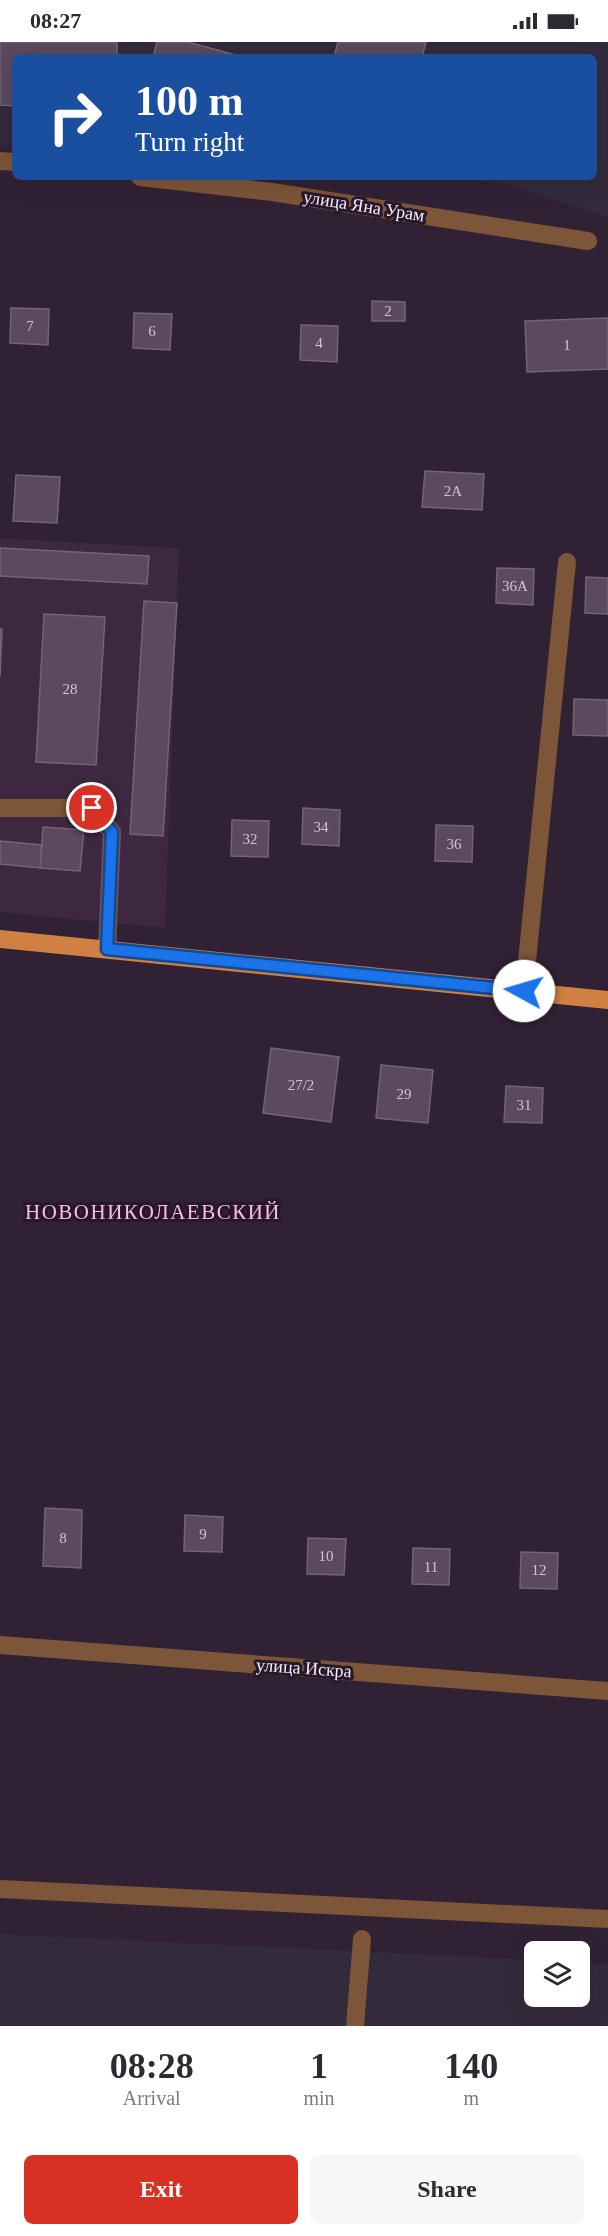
<!DOCTYPE html>
<meta charset="utf-8">
<style>
:root{--surface:#fff;--page:#f7f7f7;--text:#2b2b33;--muted:#7c7c81;--accent:#d93025}
body{margin:0;font-family:Georgia,serif;background:var(--page);color:var(--text);height:100vh;display:flex;flex-direction:column;font-size:22px;white-space:nowrap}
*{box-sizing:border-box;margin:0}
p{font-size:20px;color:var(--muted)}
.icon{flex:none;width:33px;height:33px;fill:none;stroke:currentColor;stroke-width:2;stroke-linecap:round;stroke-linejoin:round}
.map{position:relative;height:1984px;overflow:hidden}
.panel{display:flex;flex-direction:column;background:var(--surface);flex:1}
.panel>*{flex:none}
.guide{position:absolute;left:12px;top:12px;width:585px;height:126px;border-radius:9px;box-shadow:0 6px 24px #0002;background:#1a4fa0;color:#fff;overflow:hidden}
.buttons{position:absolute;left:524px;top:1899px;display:grid;gap:12px}
.buttons a{display:grid;place-items:center;width:66px;height:66px;border-radius:9px;background:var(--surface);box-shadow:0 6px 24px #0002;font-size:30px}
.pin{position:absolute;display:grid;place-items:center;width:51px;height:51px;color:#fff;margin:-26px;border:3px solid #fff;border-radius:50%;box-shadow:0 2px 6px #0007}
.me{position:absolute;width:66px;margin:-33px;rotate:276deg;stroke-linejoin:round;filter:drop-shadow(0 0 4px #0008)}
.turn{display:flex;align-items:center;gap:21px;height:126px;padding:0 24px;font-size:27px}
.turn .icon{width:78px;height:78px;stroke-width:2.5}
.turn b{display:block;font-size:42px;line-height:51px}
.eta{display:flex;justify-content:space-evenly;align-items:center;height:102px;text-align:center}
.eta b{font-size:36px;font-weight:800;line-height:42px}
.primary-button{display:flex;gap:12px;margin-top:auto;padding:12px 24px}
.primary-button a{flex:1;height:69px;border-radius:9px;background:var(--accent);color:#fff;font-size:24px;font-weight:800;line-height:69px;text-align:center}
.primary-button a+a{background:var(--page);color:var(--text)}
.status{display:flex;justify-content:space-between;align-items:center;height:42px;padding:0 30px;background:var(--surface);direction:ltr}
.status svg{height:16px;fill:currentColor}
.map>svg:first-child{display:block}
.built{fill:#3e2841}
.industrial{fill:#332b3b}
.building{fill:#5b495e;stroke:#756278;stroke-width:1.5}
.lines{fill:none;stroke-linecap:round;stroke-linejoin:round}
.minor{stroke:#7d5539;stroke-width:18}
.major{stroke:#d08042;stroke-width:18}
.route-casing{stroke:#114b97;stroke-width:15}
.route{stroke:#1a73e8;stroke-width:10}
.labels{text-anchor:middle;stroke-width:6;stroke-linejoin:round;paint-order:stroke}
.number-label{font-size:15px;fill:#d1c4d3}
.street-label{font-size:18px;fill:#f8edfa;stroke:#27172a}
.quarter-label{font-size:21px;letter-spacing:1.5px;fill:#fcbfdf;stroke:#27172a}
</style>
<div class="status"><b>08:27</b><svg viewBox="0 0 49 12"><path d="M0 12V9h3v3zM5 12V6h3v6zM10 12V3h3v9zM15 12V0h3v12zM26 1h20v11H26zM47 4h2v5h-2z"/></svg></div>
<div class="map">
<svg width="608" height="1984" viewBox="0 0 608 1984">
<rect width="100%" height="100%" fill="#312134"/>
<path class="built" d="M0 496 179 506 165 886 0 870Z"/>
<path class="industrial" d="M0 0H608V175L497 140 427 135H594V15H15V104L0 103Z
M0 1892 534 1918V1954H579V1921L608 1922V1984H0Z"/>
<path class="building" d="M0 0H117V15H15V64L0 63Z
M157 0H188L243 15H153Z
M338 0H426L422 15H334Z
M372 259 405 260V279H372Z
M11 266 49 267 48 303 10 301Z
M134 271 172 272 170 308 133 306Z
M608 276V327L527 330 525 279Z
M301 283 338 284 337 320 300 318Z
M425 429 484 432 482 468 422 465Z
M16 433 60 435 57 481 13 479Z
M0 506 149 514 147 542 0 534Z
M497 526 534 527 533 563 496 561Z
M586 535 608 536V572L585 571Z
M144 559 177 561 163 794 130 792Z
M44 572 105 575 96 723 36 720Z
M0 587H2L0 635Z
M574 657 608 658V694L573 693Z
M303 766 340 768 339 804 302 802Z
M232 778 269 779 268 815 231 814Z
M436 783 473 784 472 820 435 819Z
M43 785 84 788 80 829 40 826Z
M0 799 42 803 40 826 0 822Z
M271 1006 339 1015 331 1080 263 1071Z
M381 1023 433 1028 428 1081 376 1076Z
M506 1044 543 1046 542 1081 504 1080Z
M45 1466 82 1468 81 1526 43 1524Z
M185 1473 223 1475 222 1510 184 1509Z
M308 1496 346 1497 344 1533 307 1532Z
M413 1506 450 1507 449 1543 412 1542Z
M521 1510 558 1511 557 1547 520 1546Z"/>
<g class="lines">
<path class="minor" d="M0 119 15 120
M140 135 272 150 588 199
M0 766H92L112 790 107 907
M524 949 567 520
M0 1603 608 1649
M0 1847 608 1877
M355 1984 362 1897"/>
<path class="major" d="M0 897 608 958"/>
</g>
<g class="lines">
<g class="route-casing">
<path id="route" d="M92 766 112 790 107 907 524 949"/>
</g>
<use href="#route" class="route"/>
</g>
<g class="labels">
<g class="number-label">
<text x="388" y="274">2</text>
<text x="30" y="289">7</text>
<text x="152" y="294">6</text>
<text x="319" y="306">4</text>
<text x="567" y="308">1</text>
<text x="453" y="454">2А</text>
<text x="515" y="549">36А</text>
<text x="70" y="652">28</text>
<text x="321" y="790">34</text>
<text x="250" y="802">32</text>
<text x="454" y="807">36</text>
<text x="301" y="1048">27/2</text>
<text x="404" y="1057">29</text>
<text x="524" y="1068">31</text>
<text x="203" y="1497">9</text>
<text x="63" y="1501">8</text>
<text x="326" y="1519">10</text>
<text x="431" y="1530">11</text>
<text x="539" y="1533">12</text>
</g>
<g class="street-label">
<text transform="translate(364 164) rotate(9)" y="6">улица Яна Урам</text>
<text transform="translate(304 1626) rotate(4)" y="6">улица Искра</text>
</g>
<g class="quarter-label">
<text x="153" y="1177">НОВОНИКОЛАЕВСКИЙ</text>
</g>
</g>
</svg>
<div class="buttons">
<a><svg class="icon" aria-label="layers" viewBox="0 0 24 24"><path d="M12 4l9 5-9 5-9-5zM3 14l9 5 9-5"/></svg></a>
</div>
<div class="pin" style="left:92px;top:766px;background:#d93025"><svg class="icon" aria-label="arrive" viewBox="0 0 24 24"><path d="M6 21V4h12l-3 4 3 4H6"/></svg></div>
<svg class="me" style="left:524px;top:949px" viewBox="-20 -20 40 40"><circle r="19" fill="#fff"/><path d="M0-13L10 11 0 6-10 11z" fill="#1a73e8"/></svg>
<div class="guide">
<div class="turn"><svg class="icon" aria-label="right" viewBox="0 0 24 24"><path d="M7 20v-9h11M14 6l5 5-5 5"/></svg><div><b>100 m</b>Turn right</div></div>
</div>
</div>
<section class="panel">
<div class="eta">
<div><b>08:28</b><p>Arrival</p></div>
<div><b>1</b><p>min</p></div>
<div><b>140</b><p>m</p></div>
</div>
<div class="primary-button"><a>Exit</a><a>Share</a></div>
</section>
